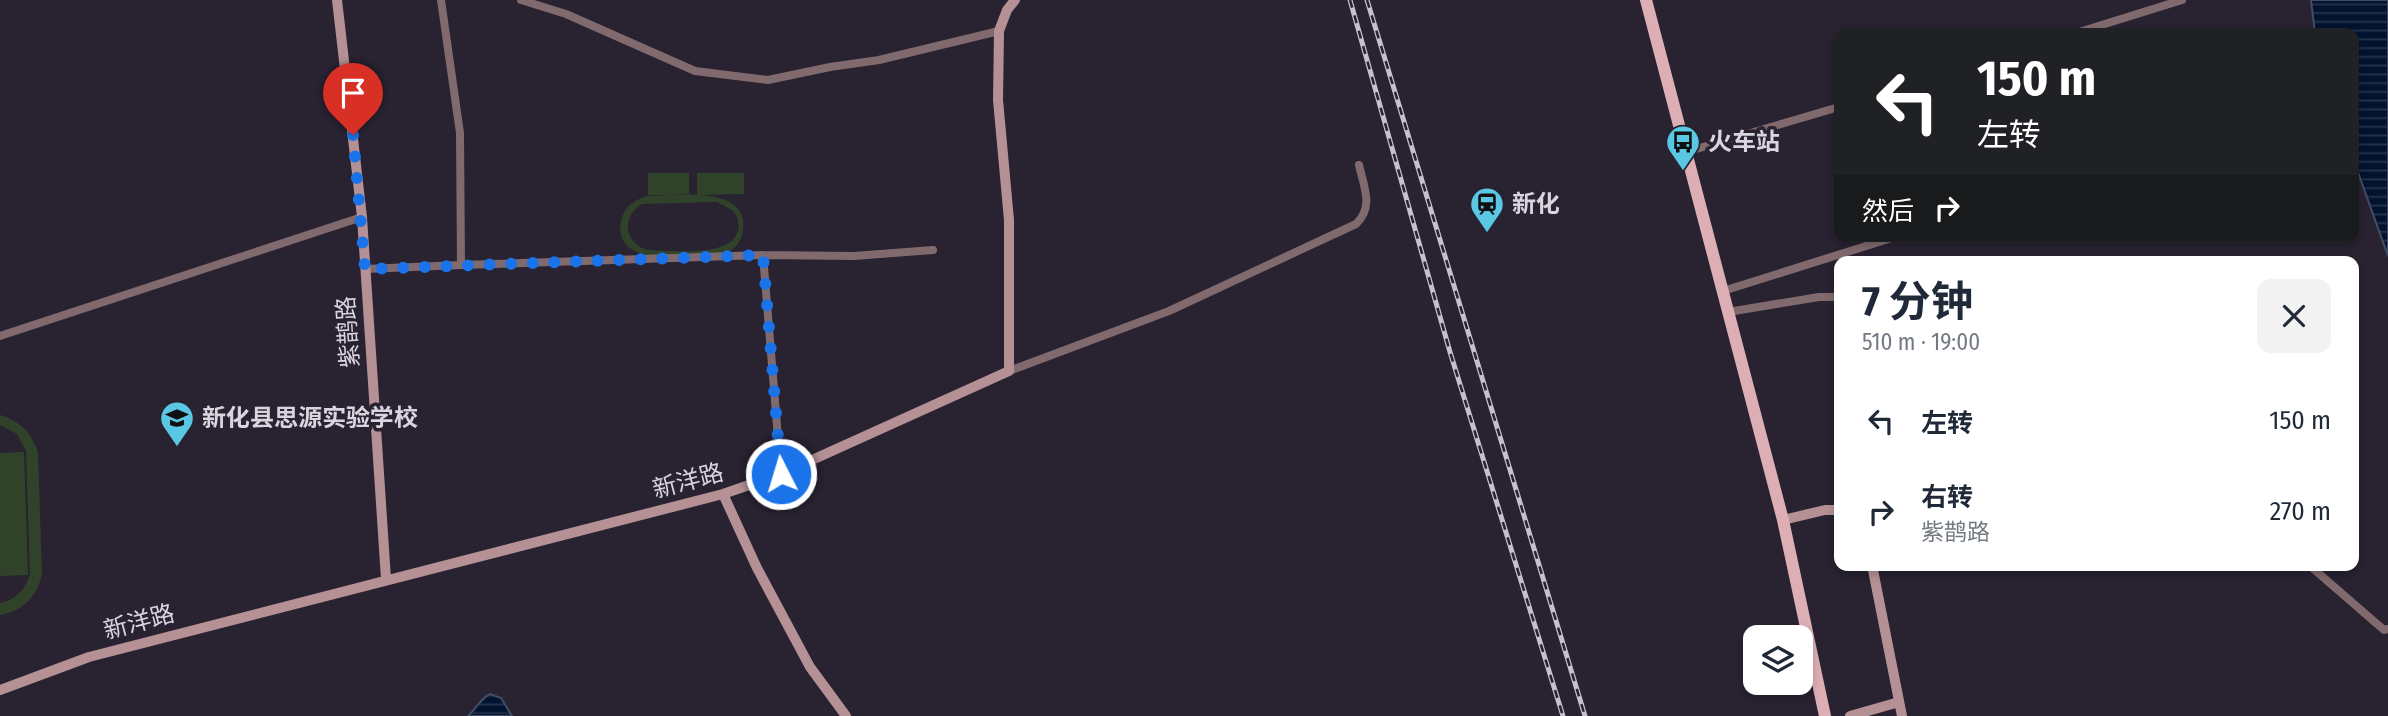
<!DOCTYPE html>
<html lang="zh">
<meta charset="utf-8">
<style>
:root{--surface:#fff;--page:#f2f2f3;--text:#1f2937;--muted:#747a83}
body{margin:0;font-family:"Fira Sans Condensed","Noto Sans SC",sans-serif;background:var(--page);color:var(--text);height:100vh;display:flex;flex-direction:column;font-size:26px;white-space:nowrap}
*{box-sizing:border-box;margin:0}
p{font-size:23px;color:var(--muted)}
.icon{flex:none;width:38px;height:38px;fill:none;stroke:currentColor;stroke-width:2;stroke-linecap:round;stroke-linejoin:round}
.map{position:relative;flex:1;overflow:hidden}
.drawer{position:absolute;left:1834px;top:256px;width:525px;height:315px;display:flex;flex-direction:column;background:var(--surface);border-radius:14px;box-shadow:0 4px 10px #0003}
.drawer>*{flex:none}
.hud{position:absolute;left:1834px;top:28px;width:525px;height:214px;border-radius:14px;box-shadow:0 4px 10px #0003;background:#202124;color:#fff;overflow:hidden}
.buttons{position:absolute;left:1743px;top:625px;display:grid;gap:14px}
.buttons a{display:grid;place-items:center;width:70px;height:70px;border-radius:14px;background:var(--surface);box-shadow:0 4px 10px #0003;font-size:35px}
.pin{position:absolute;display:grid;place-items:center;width:60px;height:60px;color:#fff;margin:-72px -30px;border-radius:50% 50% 50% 0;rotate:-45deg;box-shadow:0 0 7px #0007}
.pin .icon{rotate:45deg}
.me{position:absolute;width:77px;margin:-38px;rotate:355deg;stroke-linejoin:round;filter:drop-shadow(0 0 5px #0008)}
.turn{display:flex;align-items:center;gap:24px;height:147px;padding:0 28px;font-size:32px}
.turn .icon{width:91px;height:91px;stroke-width:2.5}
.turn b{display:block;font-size:49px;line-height:60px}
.then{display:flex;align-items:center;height:66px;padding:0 28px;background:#0003;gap:14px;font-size:26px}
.round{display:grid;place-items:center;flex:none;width:74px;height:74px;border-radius:14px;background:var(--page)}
.head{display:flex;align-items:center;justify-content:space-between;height:119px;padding:0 28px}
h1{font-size:42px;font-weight:700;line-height:52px}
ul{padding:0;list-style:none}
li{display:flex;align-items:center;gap:21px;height:91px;padding:0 28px}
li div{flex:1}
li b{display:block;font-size:26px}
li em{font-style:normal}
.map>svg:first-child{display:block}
.grass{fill:#31422b;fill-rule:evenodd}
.water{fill:url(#water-rules);stroke:#424d64;stroke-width:2}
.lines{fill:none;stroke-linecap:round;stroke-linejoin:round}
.street{stroke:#816a6d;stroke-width:8}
.secondary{stroke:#b59195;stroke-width:10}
.primary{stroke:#ddafb5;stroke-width:12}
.rail-casing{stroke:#c5c2cc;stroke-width:5}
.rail{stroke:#282231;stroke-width:2.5;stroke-dasharray:8;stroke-linecap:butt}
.route{stroke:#1a73e8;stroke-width:12;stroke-dasharray:0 21.6}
.labels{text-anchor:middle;stroke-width:7;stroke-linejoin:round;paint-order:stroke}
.poi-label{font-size:24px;font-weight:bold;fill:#d8d5df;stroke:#282231;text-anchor:start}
.street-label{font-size:24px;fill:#d8d5df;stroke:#282231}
</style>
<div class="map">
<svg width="2388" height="716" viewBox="0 0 2388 716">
<defs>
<pattern id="water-rules" width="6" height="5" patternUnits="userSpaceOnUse" patternTransform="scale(1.75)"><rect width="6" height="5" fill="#021330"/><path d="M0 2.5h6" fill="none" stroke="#26344e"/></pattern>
</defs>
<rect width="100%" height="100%" fill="#282231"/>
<path class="grass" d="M648 173H689V195H648Z
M697 173H744V194L697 195Z
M647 196C674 196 749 184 743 230 742 242 734 250 723 255 695 255 612 271 621 221 624 207 634 200 647 196ZM717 202 732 210C737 216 740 222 738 230 732 259 670 250 647 250 624 242 621 217 642 204Z
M0 415C20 421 31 432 38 452L42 574C37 597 23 611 0 615V603C17 599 25 590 30 574L26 451 17 434 0 425Z
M24 452 28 575 0 576V453Z"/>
<path class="water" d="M2311 0H2388V256L2354 161V33H2315Z
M490 694 501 698 512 716H468C477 708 480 699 490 694Z"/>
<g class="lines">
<path class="street" d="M441 0 460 133 461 265 763 255 781 474
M521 0 566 14 695 71 768 80 830 67 879 60 999 31
M2076 33 2182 0
M1686 152 1839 107
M763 255 854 256 933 250
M365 269 461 265
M1723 291 1898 236
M1728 312 1819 297H1839
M0 336 362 217
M1009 371 1169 311 1356 224C1374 207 1364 187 1359 165
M2309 565 2384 630 2388 629"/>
<path class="secondary" d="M337 0 362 217 386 579
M723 494 757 568 810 667 846 716
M1783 520 1825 510H1839
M1872 565 1902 716
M0 690 89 657 723 494 781 474 1009 371V220L998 100 999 31 1007 10 1015 0
M1850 716 1899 702"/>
<path class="primary" d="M1646 0 1783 520 1825 716"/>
<g class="rail-casing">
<path id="rail" d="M1350 0 1450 352 1563 716
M1367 0 1585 716"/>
</g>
<use href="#rail" class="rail"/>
</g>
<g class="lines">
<path class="route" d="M353 135 365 269 763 255 781 474"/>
</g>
<defs>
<g id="bus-pin" transform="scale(1.75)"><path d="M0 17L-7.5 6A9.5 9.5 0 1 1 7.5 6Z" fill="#5ac8e5" stroke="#282231"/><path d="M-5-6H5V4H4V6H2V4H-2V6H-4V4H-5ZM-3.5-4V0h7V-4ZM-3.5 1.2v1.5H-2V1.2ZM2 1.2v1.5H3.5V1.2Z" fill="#111"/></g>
<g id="station-pin" transform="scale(1.75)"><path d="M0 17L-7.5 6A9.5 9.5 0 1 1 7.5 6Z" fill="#5ac8e5" stroke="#282231"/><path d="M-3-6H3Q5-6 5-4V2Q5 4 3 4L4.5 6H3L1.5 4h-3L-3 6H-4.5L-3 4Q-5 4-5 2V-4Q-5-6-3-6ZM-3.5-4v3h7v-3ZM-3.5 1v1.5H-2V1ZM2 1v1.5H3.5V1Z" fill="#111"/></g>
<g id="school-pin" transform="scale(1.75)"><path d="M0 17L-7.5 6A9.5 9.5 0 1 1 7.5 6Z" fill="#5ac8e5" stroke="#282231"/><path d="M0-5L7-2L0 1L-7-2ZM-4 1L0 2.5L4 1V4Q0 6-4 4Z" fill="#111"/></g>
</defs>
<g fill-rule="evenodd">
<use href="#bus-pin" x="1683" y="142"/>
<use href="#station-pin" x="1487" y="204"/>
<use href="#school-pin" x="177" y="418"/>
</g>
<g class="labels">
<g class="poi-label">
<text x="1708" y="150">火车站</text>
<text x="1512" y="212">新化</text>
<text x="202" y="426">新化县思源实验学校</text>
</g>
<g class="street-label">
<text transform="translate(348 332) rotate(-94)" y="8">紫鹊路</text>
<text transform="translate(688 481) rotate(-15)" y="8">新洋路</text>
<text transform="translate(139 622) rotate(-15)" y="8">新洋路</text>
</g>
</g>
</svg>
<div class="buttons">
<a><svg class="icon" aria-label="layers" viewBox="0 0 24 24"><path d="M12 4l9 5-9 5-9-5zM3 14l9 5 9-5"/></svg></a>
</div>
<div class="pin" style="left:353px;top:135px;background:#d93025"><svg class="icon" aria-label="arrive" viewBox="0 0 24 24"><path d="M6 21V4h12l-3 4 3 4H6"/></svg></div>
<svg class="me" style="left:781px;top:474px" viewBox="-20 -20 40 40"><circle r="17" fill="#1a73e8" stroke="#fff" stroke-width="3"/><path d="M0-11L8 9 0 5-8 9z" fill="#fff"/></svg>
<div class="hud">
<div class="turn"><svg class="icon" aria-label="left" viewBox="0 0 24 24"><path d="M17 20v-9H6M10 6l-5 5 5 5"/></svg><div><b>150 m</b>左转</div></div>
<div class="then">然后<svg class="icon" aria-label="right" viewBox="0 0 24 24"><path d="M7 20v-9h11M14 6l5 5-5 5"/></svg></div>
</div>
<section class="drawer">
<div class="head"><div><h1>7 分钟</h1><p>510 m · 19:00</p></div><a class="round"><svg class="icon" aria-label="close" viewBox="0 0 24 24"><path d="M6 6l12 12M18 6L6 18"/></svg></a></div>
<ul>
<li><svg class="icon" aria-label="left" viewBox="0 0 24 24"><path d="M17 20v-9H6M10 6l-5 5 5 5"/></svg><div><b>左转</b></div><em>150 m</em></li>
<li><svg class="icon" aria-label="right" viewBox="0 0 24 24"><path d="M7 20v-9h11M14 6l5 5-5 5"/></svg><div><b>右转</b><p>紫鹊路</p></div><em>270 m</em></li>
</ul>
</section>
</div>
